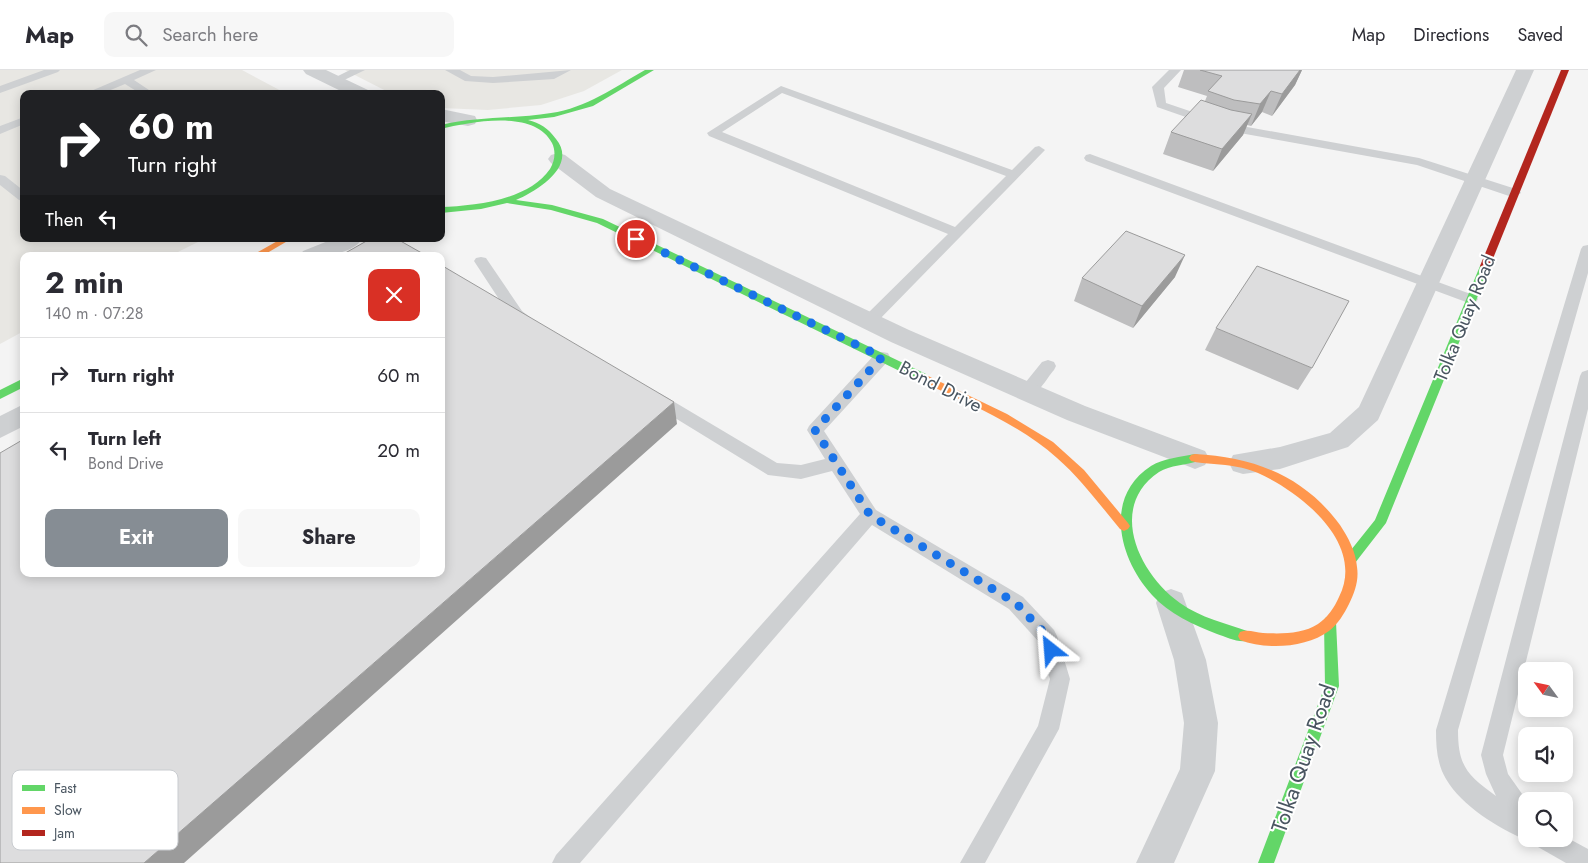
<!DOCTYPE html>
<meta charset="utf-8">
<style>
:root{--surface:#fff;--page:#f7f7f7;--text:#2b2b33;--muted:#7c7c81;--line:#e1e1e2;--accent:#868d94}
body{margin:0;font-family:Jost,sans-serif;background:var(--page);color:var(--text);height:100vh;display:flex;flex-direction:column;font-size:19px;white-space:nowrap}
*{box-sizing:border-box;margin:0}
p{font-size:16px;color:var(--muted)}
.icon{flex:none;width:28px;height:28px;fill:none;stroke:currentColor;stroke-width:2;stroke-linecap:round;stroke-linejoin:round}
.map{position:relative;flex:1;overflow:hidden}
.panel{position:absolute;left:20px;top:182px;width:425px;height:325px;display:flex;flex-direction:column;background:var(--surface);border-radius:10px;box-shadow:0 2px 12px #0003}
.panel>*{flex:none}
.top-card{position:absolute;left:20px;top:20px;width:425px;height:152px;border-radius:10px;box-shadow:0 2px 12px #0003;background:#202124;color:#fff;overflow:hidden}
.needle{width:32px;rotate:303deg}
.fabs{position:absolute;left:1518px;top:592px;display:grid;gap:10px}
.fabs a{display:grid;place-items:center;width:55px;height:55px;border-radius:10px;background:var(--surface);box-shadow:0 2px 12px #0003;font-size:25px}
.pin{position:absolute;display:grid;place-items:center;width:42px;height:42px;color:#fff;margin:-21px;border:2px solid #fff;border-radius:50%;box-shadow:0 1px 5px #0007}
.me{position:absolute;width:55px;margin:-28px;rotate:332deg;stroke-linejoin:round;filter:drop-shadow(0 0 4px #0008)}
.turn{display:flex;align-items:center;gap:18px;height:105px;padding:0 25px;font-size:22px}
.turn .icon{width:65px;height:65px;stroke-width:2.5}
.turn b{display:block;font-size:35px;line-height:42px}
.then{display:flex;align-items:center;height:48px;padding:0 25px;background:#0003;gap:10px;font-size:19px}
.round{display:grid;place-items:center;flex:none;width:52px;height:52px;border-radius:10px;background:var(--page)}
.headline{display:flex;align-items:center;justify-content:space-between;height:85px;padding:0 25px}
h1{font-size:30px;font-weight:700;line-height:38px}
.button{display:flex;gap:10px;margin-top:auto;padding:10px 25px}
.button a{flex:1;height:58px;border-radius:10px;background:var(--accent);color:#fff;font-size:20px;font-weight:700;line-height:58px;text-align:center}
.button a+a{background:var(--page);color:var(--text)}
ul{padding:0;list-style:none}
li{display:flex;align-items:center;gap:15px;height:75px;padding:0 25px;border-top:1px solid var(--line)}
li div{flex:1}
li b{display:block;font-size:19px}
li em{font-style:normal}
header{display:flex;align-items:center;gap:30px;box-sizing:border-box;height:70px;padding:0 25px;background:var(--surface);border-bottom:1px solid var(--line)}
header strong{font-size:24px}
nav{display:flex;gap:28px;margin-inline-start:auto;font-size:18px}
.search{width:350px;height:45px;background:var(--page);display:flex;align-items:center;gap:12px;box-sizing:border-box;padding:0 18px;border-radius:10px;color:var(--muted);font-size:19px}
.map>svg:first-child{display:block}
.commercial{fill:#e8e7e3}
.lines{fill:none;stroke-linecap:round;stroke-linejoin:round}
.lane{fill:#ced0d2;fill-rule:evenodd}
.street{fill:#ced0d2;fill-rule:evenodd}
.fast{fill:#63d668;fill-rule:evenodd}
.slow{fill:#ff974d;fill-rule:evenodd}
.jam{fill:#b3261e;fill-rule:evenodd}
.wall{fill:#bebebf}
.shaded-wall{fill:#9b9b9b}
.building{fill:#ddddde;stroke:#9b9b9b}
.route{stroke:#1a73e8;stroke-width:9;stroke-dasharray:0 16.2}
.labels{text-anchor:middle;stroke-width:4;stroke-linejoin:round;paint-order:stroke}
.street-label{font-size:19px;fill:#4a5661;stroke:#fff}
.near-street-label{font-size:22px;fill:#4a5661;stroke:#fff}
.key{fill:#fff;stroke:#c9ccd0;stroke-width:1}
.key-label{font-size:14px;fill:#4a5661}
</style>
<header>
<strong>Map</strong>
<div class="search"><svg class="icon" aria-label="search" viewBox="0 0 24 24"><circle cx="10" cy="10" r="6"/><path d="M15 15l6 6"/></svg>Search here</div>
<nav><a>Map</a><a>Directions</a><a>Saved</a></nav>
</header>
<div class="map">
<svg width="1588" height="793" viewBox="0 0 1588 793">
<rect width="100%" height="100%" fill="#f4f4f4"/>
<path class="commercial" d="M0 0H242L287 24H24V169H204L170 186H24V261L0 274Z
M345 0H622L584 21 541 35 488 40 441 38V24H392Z"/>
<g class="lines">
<path class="lane" d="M44 0H60L58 2 0 23V16Z
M140 0H156L134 10 155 24H141L125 14 101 24H84Z
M350 0H365L338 13 334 14 328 11Z
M445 0H460L471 6 493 7 571 0 554 9 493 13 465 11Z
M1169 0H1181L1164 18 1166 33 1225 53 1419 88 1519 120 1521 123 1514 127 1509 126 1417 95 1223 60 1157 37 1152 17Z
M781 16 1012 100 1035 77 1039 76 1045 80 874 255H864L861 251 864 247 948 164 709 66 707 63ZM782 23 1006 106 955 157 722 62Z
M24 47V54L0 64V56Z
M1090 84 1476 226 1478 229 1476 232H1466L1086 91 1084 88 1086 85Z
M0 105 5 106 24 121V131L19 130 0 115Z
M1588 175V203L1458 660C1458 696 1467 705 1496 726L1486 704 1481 685 1580 306 1582 302 1588 300V339L1503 685 1508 704 1527 731 1526 769H1528L1526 770C1498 758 1462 736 1446 709 1437 694 1436 677 1436 660L1581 179 1583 176Z
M481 187 486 188 522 241 536 252 533 256H523L512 249 474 191 476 188Z
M882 282 888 283 890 287 888 291 824 361 876 440 1023 527 1054 560 1057 566 1070 609 1059 659 985 793H960L1038 656 1050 609 1038 571 1009 539 872 455 580 793H552L556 785 860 444 832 401 801 409 768 405 649 332 647 328 649 324 655 322 661 324 777 393 801 395 825 389 807 360 809 356 876 283Z
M1048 290 1054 292 1056 296 1054 300C1045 310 1036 331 1021 326L1019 322 1021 318 1042 292Z
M1564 766 1588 779V793H1566L1538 777 1534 769H1564Z"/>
<path class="street" d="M303 0H326L368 20 371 24H347L306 4Z
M1516 0H1534L1378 350 1348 377 1280 399 1243 404 1233 401 1229 393 1233 385 1280 377 1330 363 1359 337Z
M441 39 475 46 477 50 475 54 468 56 441 51Z
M558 83 565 85 610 119 909 260 1085 336 1205 381 1209 388 1205 395 1195 399 1185 395 1067 350 891 272 596 127 551 93 548 89 551 85Z
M333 169H362C351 186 318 187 300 186L303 181Z
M24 334V356L0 368V346Z
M1171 519 1182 523 1206 590 1218 653 1215 701 1174 793H1136L1180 699 1184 653 1174 590 1156 533 1160 523Z"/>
<path class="fast" d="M645 0H654L593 36 554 47 528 50C540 53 548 58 556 69 578 96 537 121 516 130L552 135 603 149 926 304 927 307 926 310H918L597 153 551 140 507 133 481 139 441 143V137C475 136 529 130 550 99 555 91 556 81 552 73 534 39 471 52 441 59V55C478 46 514 49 551 43 586 38 615 17 645 0Z
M1485 193 1490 196 1386 453 1355 493 1351 494 1347 493 1345 489 1347 485 1375 450 1480 196Z
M24 308V317L0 329V320Z
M1195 384 1199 385 1201 388 1199 391C1186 395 1170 395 1159 402 1107 437 1139 504 1180 533 1201 548 1225 553 1250 562L1252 566 1250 570C1240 574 1226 567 1217 564 1194 555 1169 544 1152 525 1119 489 1103 427 1151 396 1164 388 1181 387 1195 384Z
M1330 546 1335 548 1336 552 1339 616 1274 793H1258L1325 616 1324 552 1325 548Z"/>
<path class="slow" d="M281 169H291L262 186H251Z
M922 303 1007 344 1053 372 1084 400 1128 453 1130 456 1128 459 1124 461 1120 459C1100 435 1081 409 1057 388 1018 353 965 332 918 310L917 307Z
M1195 384C1254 387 1304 406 1340 455 1348 467 1356 482 1357 497 1359 510 1355 522 1349 534 1344 544 1338 554 1329 561 1306 578 1266 580 1240 570L1238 566 1240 562C1247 559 1255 562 1263 563 1281 564 1303 564 1318 554 1328 547 1334 538 1339 527 1366 474 1301 422 1258 403 1244 397 1229 395 1214 394 1206 393 1198 393 1191 391L1189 388 1191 385Z"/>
<path class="jam" d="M1561 0H1569L1490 196 1485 199 1482 198 1480 196Z"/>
</g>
<path class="wall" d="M1184 0H1302L1295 15 1272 46 1262 42 1251 56 1247 55 1243 65 1213 101 1163 84 1171 62 1205 31 1207 26 1178 17Z
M1175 207 1133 258 1074 231 1082 208Z
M1216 258 1312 298 1298 320 1205 280Z"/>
<path class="shaded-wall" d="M1300 0H1302L1295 15 1272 46 1282 24Z
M1271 21 1262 42 1251 56 1260 34Z
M1252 44 1243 65 1213 101 1222 79Z
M1185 185 1175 207 1133 258 1142 236Z
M674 332 677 354 184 793H144Z"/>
<path class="building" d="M1200 0H1300L1282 24 1271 21 1260 34 1234 30 1208 21 1222 6Z
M1201 30 1231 40 1252 44 1222 79 1171 62Z
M1126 161 1185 185 1142 236 1082 208Z
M370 169H397L427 186H340Z
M441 195 674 332 144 793H0V383L24 369V504H441Z
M1257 196 1349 231 1312 298 1216 258Z"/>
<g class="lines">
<path class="route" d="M636 169 882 287 815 360 870 445 1016 533 1047 566 1051 580"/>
</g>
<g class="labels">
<g class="street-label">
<text transform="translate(1464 248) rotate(-68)" y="7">Tolka Quay Road</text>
<text transform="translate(941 316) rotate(27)" y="7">Bond Drive</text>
</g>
<g class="near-street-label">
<text transform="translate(1303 688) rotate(-71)" y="8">Tolka Quay Road</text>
</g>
</g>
<rect x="12" y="700" width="166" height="80" rx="8" class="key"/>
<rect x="22" y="715" width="23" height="6" fill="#63d668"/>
<rect x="22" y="737" width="23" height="7" fill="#ff974d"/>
<rect x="22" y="760" width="23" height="6" fill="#b3261e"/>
<g class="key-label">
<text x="54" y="723">Fast</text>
<text x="54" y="745">Slow</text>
<text x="54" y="768">Jam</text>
</g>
</svg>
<div class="fabs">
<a><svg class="needle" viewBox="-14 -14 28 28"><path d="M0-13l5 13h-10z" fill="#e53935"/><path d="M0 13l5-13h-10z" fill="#7c7c81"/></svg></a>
<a><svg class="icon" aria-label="sound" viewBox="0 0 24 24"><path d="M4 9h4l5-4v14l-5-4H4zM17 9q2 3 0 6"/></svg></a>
<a><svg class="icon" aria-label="search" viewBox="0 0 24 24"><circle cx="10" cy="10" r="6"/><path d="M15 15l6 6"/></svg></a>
</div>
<div class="pin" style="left:636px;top:169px;background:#d93025"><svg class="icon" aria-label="arrive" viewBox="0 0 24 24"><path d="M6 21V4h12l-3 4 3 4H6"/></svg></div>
<svg class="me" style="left:1051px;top:580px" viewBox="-20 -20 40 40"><path d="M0-17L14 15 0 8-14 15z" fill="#1a73e8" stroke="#fff" stroke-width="4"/></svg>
<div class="top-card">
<div class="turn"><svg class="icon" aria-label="right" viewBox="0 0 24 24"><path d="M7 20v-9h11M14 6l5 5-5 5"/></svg><div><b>60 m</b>Turn right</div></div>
<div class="then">Then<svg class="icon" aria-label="left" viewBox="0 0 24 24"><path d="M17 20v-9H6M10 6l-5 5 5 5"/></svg></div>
</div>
<section class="panel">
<div class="headline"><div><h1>2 min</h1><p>140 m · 07:28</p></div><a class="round" style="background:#d93025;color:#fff"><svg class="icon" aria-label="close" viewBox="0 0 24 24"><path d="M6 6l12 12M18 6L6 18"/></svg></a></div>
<ul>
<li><svg class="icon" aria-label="right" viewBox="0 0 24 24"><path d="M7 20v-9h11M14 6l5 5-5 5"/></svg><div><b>Turn right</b></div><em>60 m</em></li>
<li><svg class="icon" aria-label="left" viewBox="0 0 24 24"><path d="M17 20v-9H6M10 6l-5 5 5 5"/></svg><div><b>Turn left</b><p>Bond Drive</p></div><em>20 m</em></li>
</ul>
<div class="button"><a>Exit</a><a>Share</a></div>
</section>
</div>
